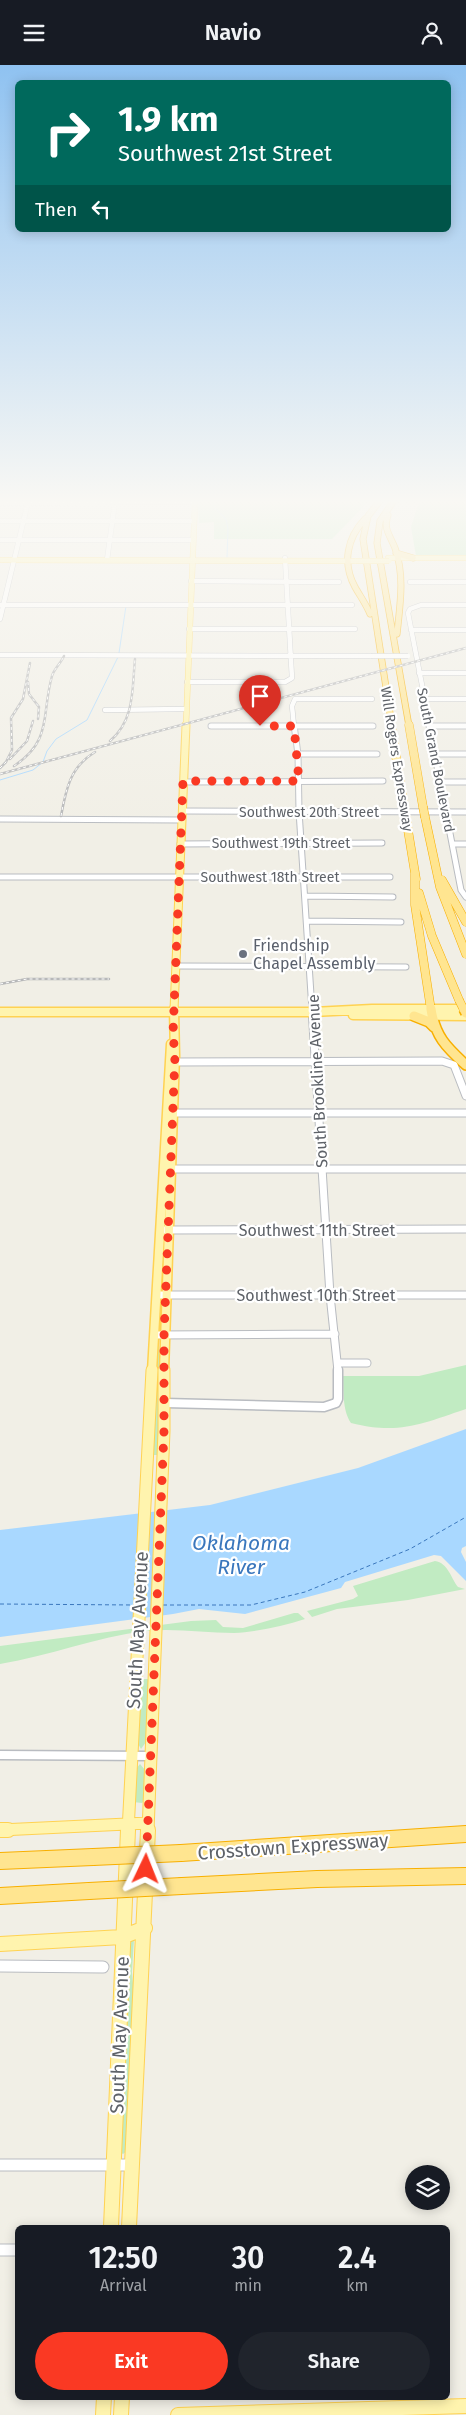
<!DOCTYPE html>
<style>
:root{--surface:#171b24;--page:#20242c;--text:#f1f3f6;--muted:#9ea1a6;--accent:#fa3923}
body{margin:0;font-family:"Fira Sans",sans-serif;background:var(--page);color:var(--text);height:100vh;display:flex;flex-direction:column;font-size:19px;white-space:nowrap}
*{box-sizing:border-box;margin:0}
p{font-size:16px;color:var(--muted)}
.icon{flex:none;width:28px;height:28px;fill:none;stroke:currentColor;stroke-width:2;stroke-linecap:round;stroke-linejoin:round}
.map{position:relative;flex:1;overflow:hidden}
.drawer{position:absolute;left:15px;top:2160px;width:435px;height:175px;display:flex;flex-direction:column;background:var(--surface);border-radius:8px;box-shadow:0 2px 12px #0003}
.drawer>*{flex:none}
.banner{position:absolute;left:15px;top:15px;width:436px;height:152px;border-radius:8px;box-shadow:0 2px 12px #0003;background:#00695c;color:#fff;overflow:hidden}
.controls{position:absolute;left:405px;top:2100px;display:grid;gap:10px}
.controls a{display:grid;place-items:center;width:45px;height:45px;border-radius:50%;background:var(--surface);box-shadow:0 2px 12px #0003;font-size:25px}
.pin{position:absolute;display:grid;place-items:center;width:42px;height:42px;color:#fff;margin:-51px -21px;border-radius:50% 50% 50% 0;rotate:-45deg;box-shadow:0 0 5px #0007}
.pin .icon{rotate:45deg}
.me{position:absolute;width:55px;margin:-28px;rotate:2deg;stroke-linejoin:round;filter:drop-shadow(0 0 4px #0008)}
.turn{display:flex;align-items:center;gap:18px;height:105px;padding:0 20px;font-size:22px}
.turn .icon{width:65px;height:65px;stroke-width:2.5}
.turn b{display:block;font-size:35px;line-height:42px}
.then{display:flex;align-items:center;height:48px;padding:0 20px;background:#0003;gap:10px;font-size:19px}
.eta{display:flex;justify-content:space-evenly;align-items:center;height:85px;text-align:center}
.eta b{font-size:30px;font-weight:600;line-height:35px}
.action{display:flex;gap:10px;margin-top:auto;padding:10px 20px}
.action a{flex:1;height:58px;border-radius:30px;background:var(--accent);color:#fff;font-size:20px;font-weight:600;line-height:58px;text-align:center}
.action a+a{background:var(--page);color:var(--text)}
header{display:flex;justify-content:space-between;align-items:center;height:65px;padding:0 20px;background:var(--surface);font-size:22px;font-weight:600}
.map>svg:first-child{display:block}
.green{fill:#c1ebc2}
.water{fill:#a9d8ff}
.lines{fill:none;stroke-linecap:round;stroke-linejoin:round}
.stream{stroke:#a9d8ff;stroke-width:1}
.ferry{stroke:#3a77bd;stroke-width:1;stroke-dasharray:4 3;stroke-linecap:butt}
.minor-far4-casing{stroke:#b9bcc1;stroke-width:5.5}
.minor-far3-casing{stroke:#b9bcc1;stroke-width:7}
.minor-far2-casing{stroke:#b9bcc1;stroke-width:9}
.minor-far1-casing{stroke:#b9bcc1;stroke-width:11}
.minor-casing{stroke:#b9bcc1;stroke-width:13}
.major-far4-casing{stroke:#ffd252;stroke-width:6}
.major-far3-casing{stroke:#ffd252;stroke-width:9}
.major-far2-casing{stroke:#ffd252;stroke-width:11}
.major-far1-casing{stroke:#ffd252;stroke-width:13}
.major-casing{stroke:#ffd252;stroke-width:16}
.highway-far3-casing{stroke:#f8af00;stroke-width:7}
.highway-far2-casing{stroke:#f8af00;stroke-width:9}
.highway-far1-casing{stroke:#f8af00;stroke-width:12}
.highway-casing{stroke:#f8af00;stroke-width:18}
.minor-far4{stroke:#fff;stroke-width:4.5}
.minor-far3{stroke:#fff;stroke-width:5}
.minor-far2{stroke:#fff;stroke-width:7}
.minor-far1{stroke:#fff;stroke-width:8}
.minor{stroke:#fff;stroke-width:11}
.major-far4{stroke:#fff4ae;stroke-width:5}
.major-far3{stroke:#fff4ae;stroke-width:7}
.major-far2{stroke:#fff4ae;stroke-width:8}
.major-far1{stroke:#fff4ae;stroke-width:11}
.major{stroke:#fff4ae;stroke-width:14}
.highway-far3{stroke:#ffe590;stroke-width:5.5}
.highway-far2{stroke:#ffe590;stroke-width:8}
.highway-far1{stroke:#ffe590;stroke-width:9}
.highway{stroke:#ffe590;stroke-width:16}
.rail-casing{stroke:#b7b8b9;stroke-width:2.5}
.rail{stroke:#fff;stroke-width:1;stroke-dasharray:3;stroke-linecap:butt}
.minor-bridge-casing{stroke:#b9bcc1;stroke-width:5.5;stroke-linecap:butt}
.major-bridge-casing{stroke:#ffd252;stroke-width:6;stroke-linecap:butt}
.highway-bridge-far2-casing{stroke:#f8af00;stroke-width:9;stroke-linecap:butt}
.highway-bridge-far1-casing{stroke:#f8af00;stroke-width:12;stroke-linecap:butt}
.highway-bridge-casing{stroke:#f8af00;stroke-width:18;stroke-linecap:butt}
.minor-bridge{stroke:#fff;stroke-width:4.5}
.major-bridge{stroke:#fff4ae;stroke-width:5}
.highway-bridge-far2{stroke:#ffe590;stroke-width:8}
.highway-bridge-far1{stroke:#ffe590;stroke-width:9}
.highway-bridge{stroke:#ffe590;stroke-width:16}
.route{stroke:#fa3923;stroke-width:9;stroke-dasharray:0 16.2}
.worship-dot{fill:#6b7280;stroke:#fff;stroke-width:2}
.labels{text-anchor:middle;stroke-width:4.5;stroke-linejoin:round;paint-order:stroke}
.far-street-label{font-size:14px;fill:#5e6268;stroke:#fff}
.worship-label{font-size:16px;fill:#5b616d;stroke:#fff;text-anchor:start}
.street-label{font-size:16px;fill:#5e6268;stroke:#fff}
.near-street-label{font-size:19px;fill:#5e6268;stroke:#fff}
.near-water-label{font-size:21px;font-style:italic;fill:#3a77bd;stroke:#fff}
</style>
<header><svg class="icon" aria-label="menu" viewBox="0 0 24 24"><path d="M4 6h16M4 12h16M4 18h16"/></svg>Navio<svg class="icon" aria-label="person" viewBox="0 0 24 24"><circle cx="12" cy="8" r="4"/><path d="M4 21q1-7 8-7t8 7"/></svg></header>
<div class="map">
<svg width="466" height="2350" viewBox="0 0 466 2350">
<rect width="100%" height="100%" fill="#f1efe6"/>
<path class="green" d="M198 437H368L332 474H214V457L199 458Z
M419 437H466V493L416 491 411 462Z
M159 1281V1390H151L157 1282Z
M466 1300V1344C421 1359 399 1370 351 1358 342 1345 344 1326 343 1311H419Z
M435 1496C448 1498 451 1513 458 1522L465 1524 408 1535 337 1544 312 1552 307 1546 353 1534 358 1531 353 1521Z
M294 1548H298L305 1554C283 1561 257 1567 234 1568 204 1568 175 1563 146 1566 96 1572 49 1591 0 1599V1581L191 1556 216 1555 223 1562 243 1563Z
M140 1614H149L146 1677 141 1684 136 1675Z
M140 1699 145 1705 144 1736 142 1738 133 1737 135 1705Z
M134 1874 132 1907 135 1941 127 2086 123 2089 120 2087 127 1876Z"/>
<path class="water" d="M466 1364V1481L462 1483 461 1487 466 1497V1516L441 1491 434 1490 345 1517 341 1523 245 1549 199 1544 173 1549 0 1572V1465L210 1440 358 1403Z"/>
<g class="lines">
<path class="stream" d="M209 437 226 454 228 464 227 492
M119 588 126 541
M0 715 33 705 43 697 47 686 56 674 87 655 118 592"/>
<path class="ferry" d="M0 1539 134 1540
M163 1540H251L305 1527 410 1484 466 1452"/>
<g class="minor-far4-casing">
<path id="minor-far4" d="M0 438 195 437
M0 456H194
M0 475H193
M107 495 115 437
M191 516 339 517
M410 517H466
M0 540H352
M0 554 28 437
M189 564H355
M411 565H466
M0 590 371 591
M419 608H466
M187 617H285L292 613 285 493
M424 634H466
M105 645 186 644
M294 661 292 641 295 634H372
M430 661 408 548 410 544 421 540H466"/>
</g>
<g class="minor-far3-casing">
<path id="minor-far3" d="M294 660 298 689 299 746 312 945
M429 660 461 825 466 832
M211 661H373
M429 661H466
M298 689H377
M434 689H466
M183 717 383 716
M440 717H466
M182 746 466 747
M0 754 181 755
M180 779 382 778
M452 779H466
M0 812H390
M306 831 393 832
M307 856 401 857
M176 901 406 902"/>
</g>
<g class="minor-far2-casing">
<path id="minor-far2" d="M312 944 330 1230 338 1306
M171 997 442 996 454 1000 466 1031
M169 1048H466
M166 1104H466
M164 1165 466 1164
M158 1230H466
M155 1270 335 1269
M338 1298H367"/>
</g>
<g class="minor-far1-casing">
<path id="minor-far1" d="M165 1338 324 1342 336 1338 338 1334V1305
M0 1690 151 1691"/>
</g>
<g class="minor-casing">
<path id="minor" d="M0 1901 103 1902
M0 2100H132
M0 2185H18"/>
</g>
<g class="major-far4-casing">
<path id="major-far4" d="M388 493H466
M0 495 356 496
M186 661 195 437"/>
</g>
<g class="major-far3-casing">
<path id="major-far3" d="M174 945 186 660
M353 945 466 944"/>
</g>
<g class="major-far2-casing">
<path id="major-far2" d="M0 947H313L372 944H466
M353 950 466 951
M152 1306 171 979
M164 1306 175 991 174 944"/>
</g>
<g class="major-far1-casing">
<path id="major-far1" d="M0 1765 148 1758
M128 1766 152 1305
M148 1766 164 1366V1305"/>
</g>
<g class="major-casing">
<path id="major" d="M0 1765H8
M0 1879 122 1872 145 1863
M111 2162 128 1765
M129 2162 148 1765
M103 2350 104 2332
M121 2350 122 2332
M178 2350 466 2341"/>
</g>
<g class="highway-far3-casing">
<path id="highway-far3" d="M379 437 368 451 363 474 392 661
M393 437 380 456 377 478 409 661
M388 450C383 464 390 470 395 483 405 511 400 540 397 569
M365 454C347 473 342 498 355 522 360 531 366 539 370 549
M396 488 413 493"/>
</g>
<g class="highway-far2-casing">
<path id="highway-far2" d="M391 660 404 742
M409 660 423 742
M425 752 440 822 466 889
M406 753 416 814
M415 809V840L431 945
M442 815 466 857
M419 828 432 871 459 935"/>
</g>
<g class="highway-far1-casing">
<path id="highway-far1" d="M431 944C435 971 446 982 466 1000
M414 951 429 957 434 962"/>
</g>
<g class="highway-casing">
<path id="highway" d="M181 1788 466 1769
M0 1796 93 1792
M182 1821 317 1814 466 1811
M0 1831 89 1826"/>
</g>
<use href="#minor-far4" class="minor-far4"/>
<use href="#minor-far3" class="minor-far3"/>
<use href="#minor-far2" class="minor-far2"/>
<use href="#minor-far1" class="minor-far1"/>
<use href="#minor" class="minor"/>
<use href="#major-far4" class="major-far4"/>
<use href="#major-far3" class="major-far3"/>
<use href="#major-far2" class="major-far2"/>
<use href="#major-far1" class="major-far1"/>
<use href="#major" class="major"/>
<use href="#highway-far3" class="highway-far3"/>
<use href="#highway-far2" class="highway-far2"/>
<use href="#highway-far1" class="highway-far1"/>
<use href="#highway" class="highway"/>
<g class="rail-casing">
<path id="rail" d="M28 617 29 629 39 642 38 654
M110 676C135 655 132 624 135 594
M10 694 27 676 33 656
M14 701C53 675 41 650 52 611 54 604 61 598 64 591
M0 703 6 697 12 685 11 653 23 634 30 598
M0 709 466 583
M61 751C66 724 70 702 95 687
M0 919 27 914H109"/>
</g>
<use href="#rail" class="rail"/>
<g class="minor-bridge-casing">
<path id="minor-bridge" d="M371 591H408"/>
</g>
<g class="major-bridge-casing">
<path id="major-bridge" d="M356 496H389"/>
</g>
<g class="highway-bridge-far2-casing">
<path id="highway-bridge-far2" d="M404 742 406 753
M423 742 425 752
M459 935 464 945"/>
</g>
<g class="highway-bridge-far1-casing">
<path id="highway-bridge-far1" d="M464 944 466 948"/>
</g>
<g class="highway-bridge-casing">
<path id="highway-bridge" d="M93 1792 181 1788
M89 1826 182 1821"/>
</g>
<use href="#minor-bridge" class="minor-bridge"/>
<use href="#major-bridge" class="major-bridge"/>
<use href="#highway-bridge-far2" class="highway-bridge-far2"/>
<use href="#highway-bridge-far1" class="highway-bridge-far1"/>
<use href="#highway-bridge" class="highway-bridge"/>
</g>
<linearGradient id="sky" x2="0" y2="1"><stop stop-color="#8fc2f1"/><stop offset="0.57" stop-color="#f9f8f4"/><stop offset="1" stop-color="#f9f8f4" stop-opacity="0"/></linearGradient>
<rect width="466" height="766" fill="url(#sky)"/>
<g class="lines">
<path class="route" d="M146 1804 164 1366V1270L175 991 173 969 183 716H299L294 661H260"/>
</g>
<circle class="worship-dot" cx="243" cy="889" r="5"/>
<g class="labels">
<g class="far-street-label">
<text transform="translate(397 694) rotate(81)" y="5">Will Rogers Expressway</text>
<text transform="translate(436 695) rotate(79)" y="5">South Grand Boulevard</text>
<text x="309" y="752">Southwest 20th Street</text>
<text x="281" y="783">Southwest 19th Street</text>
<text x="270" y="817">Southwest 18th Street</text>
</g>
<g class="worship-label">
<text x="253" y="886">Friendship<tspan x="253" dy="18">Chapel Assembly</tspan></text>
</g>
<g class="street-label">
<text transform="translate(317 1016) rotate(-93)" y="6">South Brookline Avenue</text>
<text x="317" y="1171">Southwest 11th Street</text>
<text x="316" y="1236">Southwest 10th Street</text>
</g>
<g class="near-street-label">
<text transform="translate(137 1565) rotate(-87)" y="7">South May Avenue</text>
<text transform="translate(293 1781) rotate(-4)" y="7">Crosstown Expressway</text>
<text transform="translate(119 1970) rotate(-88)" y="7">South May Avenue</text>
</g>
<g class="near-water-label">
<text x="241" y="1485">Oklahoma<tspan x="241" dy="24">River</tspan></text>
</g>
</g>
</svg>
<div class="controls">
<a><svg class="icon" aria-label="layers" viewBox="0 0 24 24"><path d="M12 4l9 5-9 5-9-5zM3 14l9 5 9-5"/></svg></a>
</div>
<div class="pin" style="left:260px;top:661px;background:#d93025"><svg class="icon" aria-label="arrive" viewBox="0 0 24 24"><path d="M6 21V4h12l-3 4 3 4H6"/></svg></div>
<svg class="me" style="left:146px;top:1804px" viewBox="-20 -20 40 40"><path d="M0-17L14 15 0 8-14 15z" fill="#fa3923" stroke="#fff" stroke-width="4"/></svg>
<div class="banner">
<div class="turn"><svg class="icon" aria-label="right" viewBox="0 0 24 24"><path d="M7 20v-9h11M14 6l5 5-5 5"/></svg><div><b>1.9 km</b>Southwest 21st Street</div></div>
<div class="then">Then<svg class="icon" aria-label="left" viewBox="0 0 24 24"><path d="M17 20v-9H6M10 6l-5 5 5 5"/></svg></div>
</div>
<section class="drawer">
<div class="eta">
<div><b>12:50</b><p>Arrival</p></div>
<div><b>30</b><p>min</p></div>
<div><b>2.4</b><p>km</p></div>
</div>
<div class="action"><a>Exit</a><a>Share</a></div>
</section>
</div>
